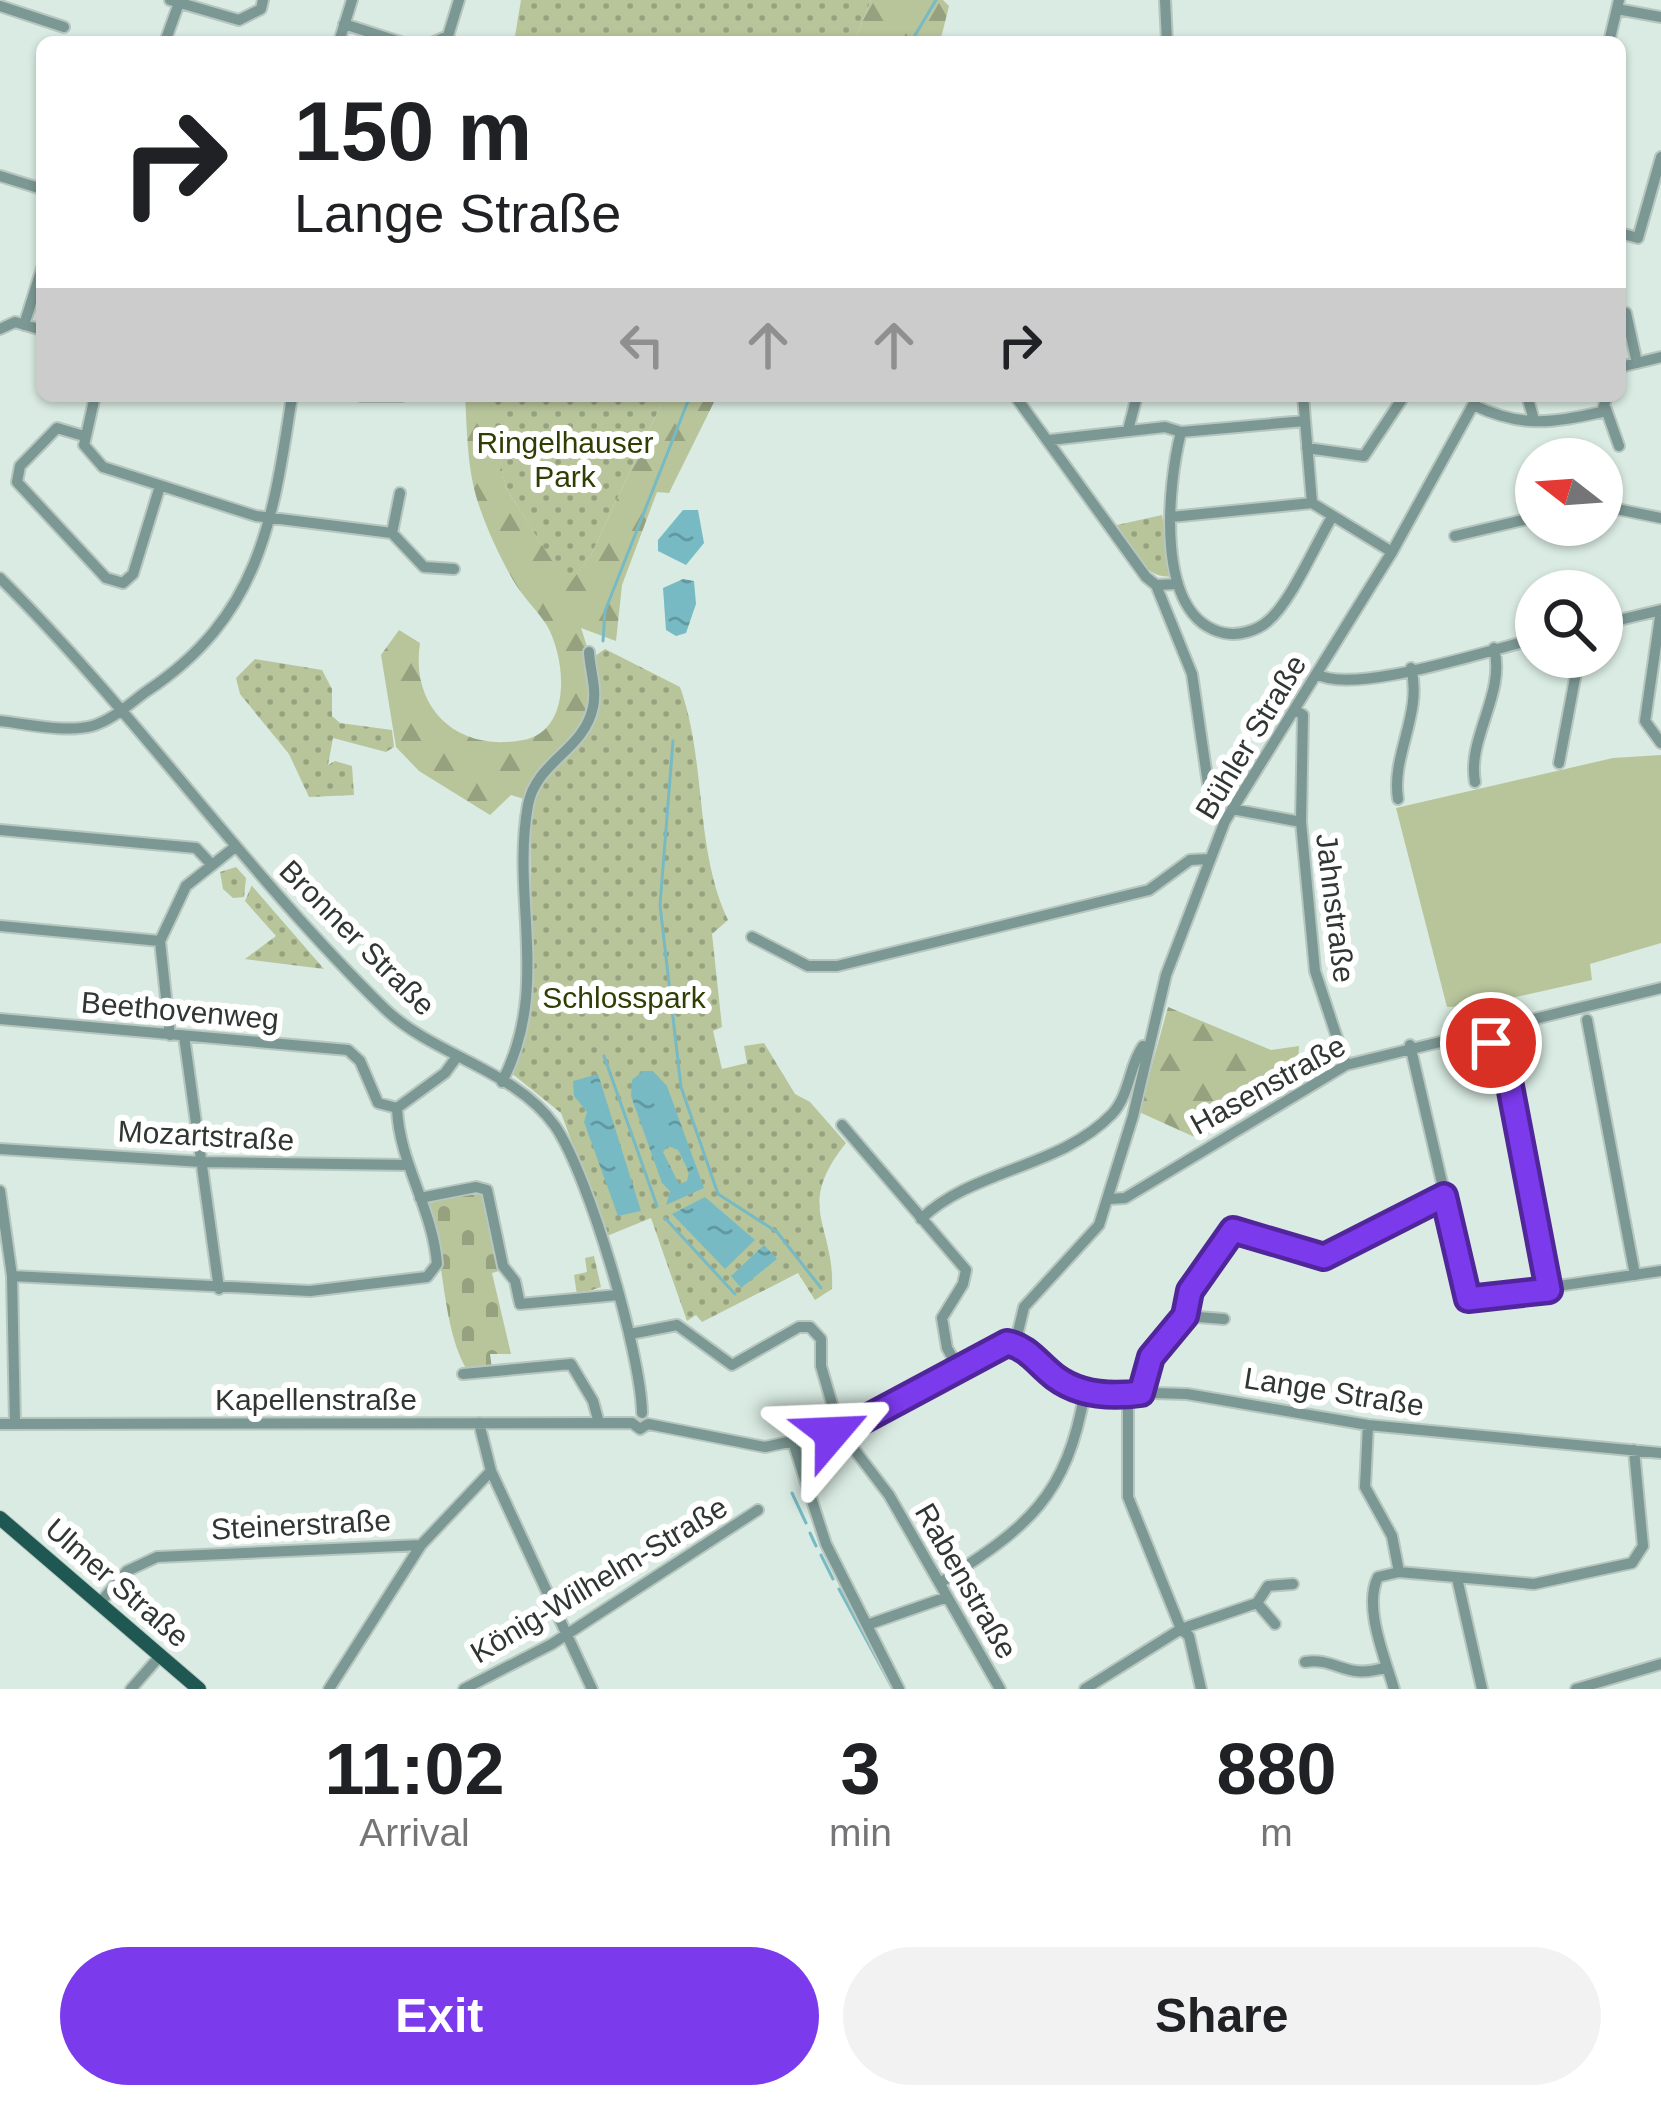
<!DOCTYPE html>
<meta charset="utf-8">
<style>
:root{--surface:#fff;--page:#f2f2f2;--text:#202124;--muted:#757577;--accent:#7c3aed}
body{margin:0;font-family:Helvetica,sans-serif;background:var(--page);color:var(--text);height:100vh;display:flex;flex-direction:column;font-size:45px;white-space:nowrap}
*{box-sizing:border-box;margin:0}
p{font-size:39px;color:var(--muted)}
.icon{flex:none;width:66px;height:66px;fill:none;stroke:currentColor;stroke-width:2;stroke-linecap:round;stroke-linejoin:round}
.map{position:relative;height:1689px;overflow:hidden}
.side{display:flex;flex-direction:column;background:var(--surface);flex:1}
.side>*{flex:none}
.hud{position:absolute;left:36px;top:36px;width:1590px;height:366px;border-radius:18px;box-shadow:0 3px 9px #0004;background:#fff;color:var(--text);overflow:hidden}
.needle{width:78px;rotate:287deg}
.buttons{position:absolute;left:1515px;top:438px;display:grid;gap:24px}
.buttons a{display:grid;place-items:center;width:108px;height:108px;border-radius:50%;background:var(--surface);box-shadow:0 3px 9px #0004;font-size:60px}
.pin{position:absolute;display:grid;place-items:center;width:102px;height:102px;color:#fff;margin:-51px;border:6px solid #fff;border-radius:50%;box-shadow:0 3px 12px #0007}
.me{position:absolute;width:132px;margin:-66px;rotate:64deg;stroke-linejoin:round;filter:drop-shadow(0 0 9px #0008)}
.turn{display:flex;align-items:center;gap:42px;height:252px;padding:0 60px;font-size:54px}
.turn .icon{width:156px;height:156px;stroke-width:2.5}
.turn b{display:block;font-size:84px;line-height:102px}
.lanes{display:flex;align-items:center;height:114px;padding:0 60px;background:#0003;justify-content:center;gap:60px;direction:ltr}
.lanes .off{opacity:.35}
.eta{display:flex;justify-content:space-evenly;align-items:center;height:204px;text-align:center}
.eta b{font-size:72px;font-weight:600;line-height:84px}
.action{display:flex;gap:24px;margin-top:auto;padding:24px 60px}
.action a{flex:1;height:138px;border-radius:72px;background:var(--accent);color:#fff;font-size:48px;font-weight:600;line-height:138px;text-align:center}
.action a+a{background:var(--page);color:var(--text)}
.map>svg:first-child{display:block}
.grass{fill:url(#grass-dots)}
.forest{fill:url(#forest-firs)}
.cemetery{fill:url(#cemetery-stones)}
.garden{fill:#b8c59b}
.water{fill:url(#water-ripples);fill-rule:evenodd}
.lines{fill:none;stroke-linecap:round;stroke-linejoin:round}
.stream{stroke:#77bac4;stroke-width:3}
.minor-casing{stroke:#b7c7bf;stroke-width:14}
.major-casing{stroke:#b7c7bf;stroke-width:16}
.minor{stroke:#7c9894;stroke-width:10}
.major{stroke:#1f5752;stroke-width:14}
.route-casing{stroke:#51269a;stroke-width:30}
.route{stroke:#7c3aed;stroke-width:21}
.labels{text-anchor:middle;stroke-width:12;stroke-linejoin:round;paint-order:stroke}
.park-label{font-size:30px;fill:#313e03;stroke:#fff}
.street-label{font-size:30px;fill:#303733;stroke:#fff}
</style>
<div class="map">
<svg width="1661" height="1689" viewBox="0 0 1661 1689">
<defs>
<pattern id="grass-dots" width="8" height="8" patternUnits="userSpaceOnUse" patternTransform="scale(3)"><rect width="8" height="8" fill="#b8c59b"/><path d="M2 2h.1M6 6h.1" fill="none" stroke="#96a17f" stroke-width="1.8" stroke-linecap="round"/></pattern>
<pattern id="forest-firs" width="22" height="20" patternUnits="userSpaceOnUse" patternTransform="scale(3)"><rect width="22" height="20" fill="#b8c59b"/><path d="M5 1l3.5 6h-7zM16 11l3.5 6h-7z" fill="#96a17f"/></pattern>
<pattern id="cemetery-stones" width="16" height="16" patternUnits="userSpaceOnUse" patternTransform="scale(3)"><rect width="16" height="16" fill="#b8c59b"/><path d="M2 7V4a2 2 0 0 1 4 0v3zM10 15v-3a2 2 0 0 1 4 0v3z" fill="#96a17f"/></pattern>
<pattern id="water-ripples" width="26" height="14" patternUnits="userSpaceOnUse" patternTransform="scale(3)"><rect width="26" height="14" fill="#77bac4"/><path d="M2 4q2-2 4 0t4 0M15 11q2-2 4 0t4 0" fill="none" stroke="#6298a0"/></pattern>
</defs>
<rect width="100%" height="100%" fill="#d9ebe2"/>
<path class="grass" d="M521 0H871L854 42H514Z
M485 396H665L591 555 568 587 506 488Z
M1162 515 1172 576C1144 581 1130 545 1117 525Z
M605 649 680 687C707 762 694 848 728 920L712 934 722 1027 713 1031 722 1069 747 1063 744 1046 764 1043 795 1094 810 1102 846 1143C794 1208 835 1224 832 1289L815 1300 798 1273 702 1322 696 1315 687 1321 651 1218 607 1236 561 1113 510 1072 532 971 530 806 595 656Z
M255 659 322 670 332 689V716L340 723 392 730 394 747 386 752 333 738 328 765 335 761 352 766 354 795 309 797 289 754 240 694 236 678Z
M236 867 246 878 244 897 233 898 223 889 220 872Z
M252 885V886L324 969 245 959 276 936 245 901Z
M594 1256 601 1287 577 1295 574 1275 587 1272 585 1258Z"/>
<path class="forest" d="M871 0H943L949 6 940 42H854Z
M465 396H486L506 488 568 586 591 555 665 396H717L669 493 657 492 622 585 616 641 581 628C611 714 583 722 535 790L524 799 511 795 490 815 419 771 396 747 381 655 399 630 420 643C410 708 457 753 523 740 573 731 566 657 546 624 536 609 522 596 513 580 499 556 484 523 476 496 467 465 467 428 465 396Z
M1168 1007 1271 1050 1299 1046 1298 1063 1313 1070 1199 1139 1139 1112Z"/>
<path class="cemetery" d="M477 1190 485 1195 499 1271 492 1273 511 1354H490L492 1369 467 1370C441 1326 445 1255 427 1204Z"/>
<path class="garden" d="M1661 755V943L1590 964 1592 980 1498 1001 1500 1013 1471 1019 1468 1006 1447 1007 1396 808 1613 758Z"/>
<path class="water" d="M683 510H698L704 543 686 565 658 551V540Z
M683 579 694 581 696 604 686 633 676 636 666 630 663 588Z
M643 1071H653L667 1086 704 1188 666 1205 670 1191 662 1183 631 1096 632 1080ZM668 1146 678 1150 689 1172 687 1181 679 1184 663 1152Z
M598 1074 641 1211 618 1216 584 1122 587 1112 574 1096 573 1081Z
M705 1197 755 1240 725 1269 672 1214Z
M764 1245 777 1259 741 1288 731 1276Z"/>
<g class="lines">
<path class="stream" d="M911 42 936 0
M603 641 605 611 690 396
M673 741 660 905 681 1087 718 1194 777 1232 821 1288
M604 1056 657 1206
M665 1218 735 1294
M792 1493 806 1523
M810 1533 816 1546
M821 1555 833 1579
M839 1589 893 1689"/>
<g class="minor-casing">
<path id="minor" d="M170 0 239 20 261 9 263 0
M1165 0 1167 42
M0 6 64 27
M1617 9 1661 17
M344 24 400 42
M165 42 179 3
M339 42 352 0
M434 42 448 36 459 0
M1609 42 1619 0
M0 176 42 189
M1620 233 1638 238 1661 157
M1626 313 1637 363
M24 325 42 268
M0 329 15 322 42 330
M1620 367 1661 357
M95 396 84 445 103 467 256 516 392 533 424 567 454 569
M361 396H402
M1015 396 1146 577 1156 585 1178 584
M1303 396 1312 503 1392 552
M1527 396 1534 420
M1473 405C1522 428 1551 423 1602 412L1607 396
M1606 409 1619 446
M1128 430 1137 396
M1181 432C1168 483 1153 618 1224 633 1238 636 1257 631 1268 621 1291 602 1315 545 1332 517
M84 436 57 428 20 466 17 482 106 578 123 583 133 574 160 486
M1050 440 1165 427 1181 432 1305 421
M1307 448 1364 456 1404 396
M1602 506 1661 518
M1171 517 1312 503
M392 533 400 493
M1455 536 1536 517
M0 578C136 713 246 873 384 1008 433 1056 515 1069 555 1126 589 1175 641 1354 642 1413
M1156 585 1192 674 1212 811 1225 821
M1661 610 1645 721 1661 743
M1602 624 1661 610
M1317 674C1353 696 1491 649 1536 639
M1295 710 1303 715 1301 822
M0 721C28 724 65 733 92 726 113 720 130 703 147 691 260 616 273 521 292 396
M1559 763 1579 657
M1475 782C1467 737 1506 694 1494 648
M1398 799C1391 755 1423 713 1411 668
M1232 809 1301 822 1315 971 1346 1065
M0 830 196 848 212 865
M0 926 160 941
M752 937 808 966H837L1149 890 1190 860 1209 859
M0 1019 348 1050 360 1061 378 1103 397 1108
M1587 1020 1635 1275
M170 1035 160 941 186 886 235 847
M184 1036 219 1289
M1491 1043 1509 1081 1549 1290
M1410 1045 1469 1299 1661 1271
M502 1082C551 988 511 898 528 805 536 761 584 751 593 707 597 688 590 671 589 652
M842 1125 966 1270 963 1284 942 1318 947 1348 958 1367
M0 1149 202 1162 408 1165
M0 1191 12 1276 15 1424
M420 1198 476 1187 487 1190 503 1266 515 1281 520 1304 618 1295
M1110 1199 1125 1198 1346 1065 1661 988
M921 1219C973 1169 1060 1168 1112 1114 1130 1095 1129 1065 1143 1046
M12 1276 310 1291 427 1277 437 1264C433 1209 399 1163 397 1108L445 1073 456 1058
M1185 1316 1224 1319
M630 1334 677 1325 732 1365 799 1327H810L821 1339V1366L837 1421
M1015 1344 1024 1307 1099 1225 1133 1116 1166 975 1225 821 1392 552 1478 396
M1015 1344 1055 1377 1085 1391 1187 1394 1368 1425 1661 1453
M463 1374 571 1364 593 1401 599 1423
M1141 1393 1151 1357 1185 1316 1187 1296 1233 1230 1325 1257 1444 1196
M479 1423 491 1471 592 1689
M0 1424 632 1423 640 1429 648 1424 765 1447 832 1433
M1368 1425 1365 1487 1392 1536 1399 1572 1378 1577C1363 1607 1385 1658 1394 1689
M852 1426 994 1347 1015 1344
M847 1440 889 1495 1000 1689
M793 1442 826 1544 899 1689
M1399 1572 1534 1584 1632 1563 1643 1546 1634 1450
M1457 1578 1482 1689
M940 1583C1028 1527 1067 1497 1085 1391
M1257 1603 1275 1624
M99 1604 127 1571 157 1557 421 1545 491 1471
M867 1625 947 1597
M1305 1662C1338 1657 1344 1681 1387 1667
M131 1689 160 1656
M329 1689 421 1545
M464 1689 552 1644 758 1510
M1085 1689 1181 1629 1128 1497V1395
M1201 1689 1189 1636 1181 1629 1257 1603 1268 1586 1293 1584
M1576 1689 1661 1664"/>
</g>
<g class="major-casing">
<path id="major" d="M0 1518 199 1689"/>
</g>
<use href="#minor" class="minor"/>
<use href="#major" class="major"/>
</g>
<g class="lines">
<g class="route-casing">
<path id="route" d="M832 1433 837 1421 852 1426 1007 1343C1028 1347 1038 1364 1055 1377 1079 1395 1112 1397 1141 1393L1151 1357 1185 1316 1190 1291 1233 1230 1324 1257 1444 1196 1468 1299 1549 1290 1509 1081 1491 1043"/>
</g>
<use href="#route" class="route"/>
</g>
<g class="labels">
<g class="park-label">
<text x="565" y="453">Ringelhauser<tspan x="565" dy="34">Park</tspan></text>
<text x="624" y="1008">Schlosspark</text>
</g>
<g class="street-label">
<text transform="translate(1251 737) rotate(-59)" y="10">Bühler Straße</text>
<text transform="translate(1335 908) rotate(83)" y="10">Jahnstraße</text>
<text transform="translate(357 938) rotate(45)" y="10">Bronner Straße</text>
<text transform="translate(180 1011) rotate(5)" y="10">Beethovenweg</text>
<text transform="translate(1268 1085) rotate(-29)" y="10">Hasenstraße</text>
<text transform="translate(206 1136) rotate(3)" y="10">Mozartstraße</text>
<text transform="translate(1334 1392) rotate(9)" y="10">Lange Straße</text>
<text x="316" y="1410">Kapellenstraße</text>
<text transform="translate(301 1525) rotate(-3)" y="10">Steinerstraße</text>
<text transform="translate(599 1580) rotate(-31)" y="10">König-Wilhelm-Straße</text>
<text transform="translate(966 1581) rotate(60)" y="10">Rabenstraße</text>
<text transform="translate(117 1583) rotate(41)" y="10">Ulmer Straße</text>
</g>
</g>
</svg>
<div class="buttons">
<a><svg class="needle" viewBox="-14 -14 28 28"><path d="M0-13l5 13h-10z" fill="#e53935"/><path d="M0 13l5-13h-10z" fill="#757577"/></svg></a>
<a><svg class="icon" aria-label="search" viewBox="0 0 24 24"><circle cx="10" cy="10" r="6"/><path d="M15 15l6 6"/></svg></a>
</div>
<div class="pin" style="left:1491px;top:1043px;background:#d93025"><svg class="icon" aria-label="arrive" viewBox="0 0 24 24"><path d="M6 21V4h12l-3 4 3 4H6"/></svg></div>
<svg class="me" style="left:832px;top:1433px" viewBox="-20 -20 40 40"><path d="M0-17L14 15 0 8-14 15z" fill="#7c3aed" stroke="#fff" stroke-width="4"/></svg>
<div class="hud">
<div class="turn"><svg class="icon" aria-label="right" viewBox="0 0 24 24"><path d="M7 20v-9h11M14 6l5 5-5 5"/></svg><div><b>150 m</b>Lange Straße</div></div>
<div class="lanes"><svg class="icon off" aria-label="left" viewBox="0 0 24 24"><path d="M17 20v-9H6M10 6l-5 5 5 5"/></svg><svg class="icon off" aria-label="ahead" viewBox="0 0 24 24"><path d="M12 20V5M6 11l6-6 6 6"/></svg><svg class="icon off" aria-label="ahead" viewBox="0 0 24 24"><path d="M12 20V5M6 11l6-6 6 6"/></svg><svg class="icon" aria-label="right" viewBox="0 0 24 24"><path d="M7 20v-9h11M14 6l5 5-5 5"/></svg></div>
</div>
</div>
<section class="side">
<div class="eta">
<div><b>11:02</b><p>Arrival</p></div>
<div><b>3</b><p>min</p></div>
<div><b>880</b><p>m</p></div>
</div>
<div class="action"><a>Exit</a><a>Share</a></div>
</section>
